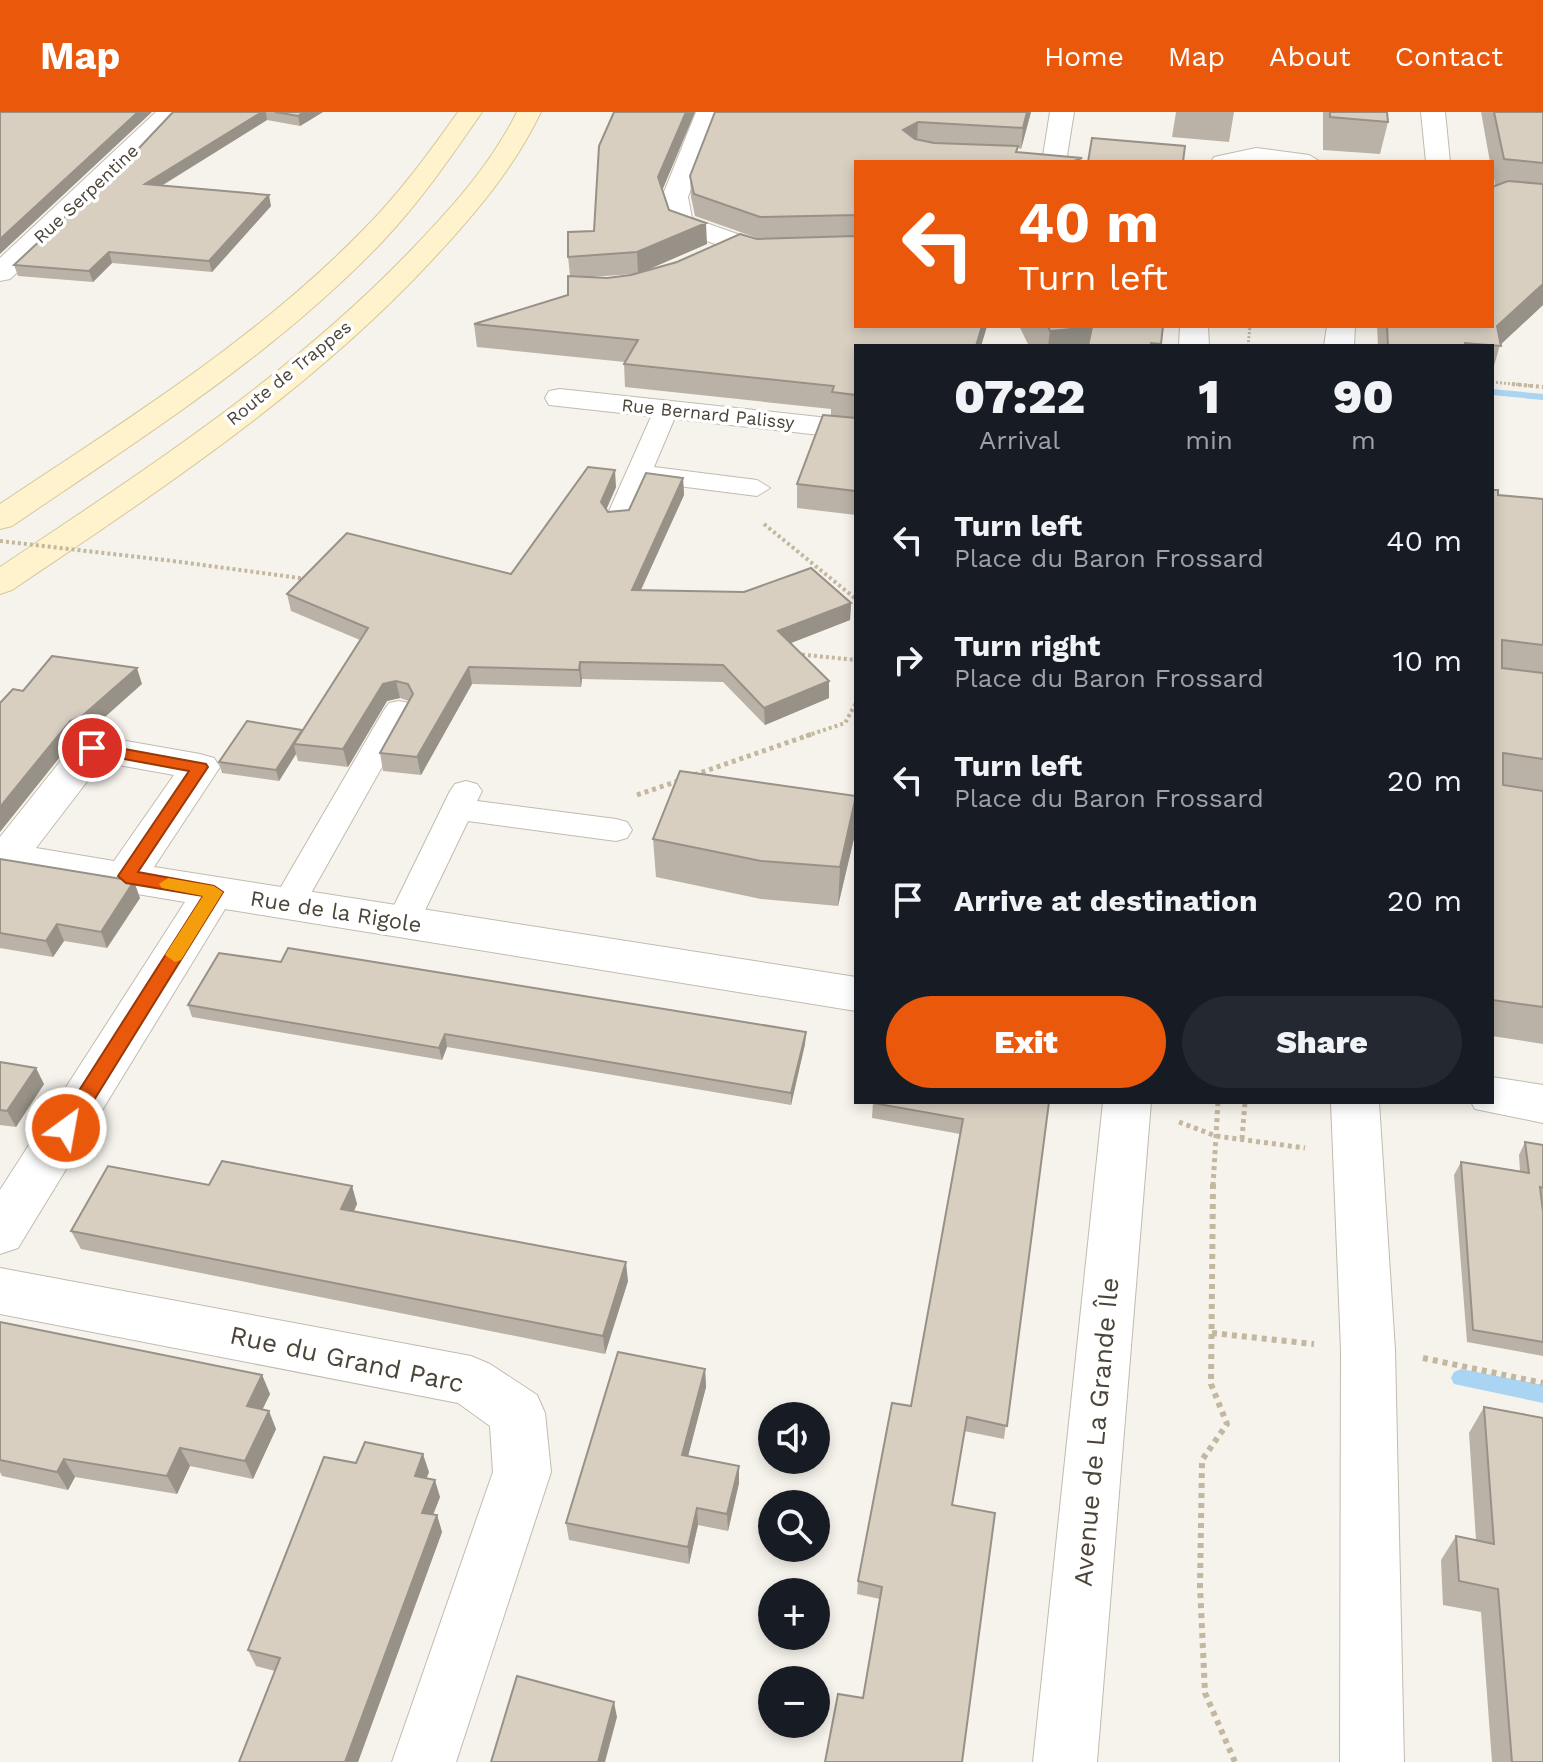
<!DOCTYPE html>
<meta charset="utf-8">
<style>
:root{--surface:#171b24;--page:#242831;--text:#f1f3f6;--muted:#9ea1a6;--accent:#ea580c}
body{margin:0;font-family:"Work Sans",sans-serif;background:var(--page);color:var(--text);height:100vh;display:flex;flex-direction:column;font-size:30px;white-space:nowrap}
*{box-sizing:border-box;margin:0}
p{font-size:26px;color:var(--muted)}
.icon{flex:none;width:44px;height:44px;fill:none;stroke:currentColor;stroke-width:2;stroke-linecap:round;stroke-linejoin:round}
.map{position:relative;flex:1;overflow:hidden}
.side{position:absolute;left:854px;top:232px;width:640px;height:760px;display:flex;flex-direction:column;background:var(--surface);border-radius:0px;box-shadow:0 4px 12px #0003}
.side>*{flex:none}
.top-card{position:absolute;left:854px;top:48px;width:640px;height:168px;border-radius:0px;box-shadow:0 4px 12px #0003;background:#ea580c;color:#fff;overflow:hidden}
.controls{position:absolute;left:758px;top:1290px;display:grid;gap:16px}
.controls a{display:grid;place-items:center;width:72px;height:72px;border-radius:50%;background:var(--surface);box-shadow:0 4px 12px #0003;font-size:40px}
.pin{position:absolute;display:grid;place-items:center;width:68px;height:68px;color:#fff;margin:-34px;border:4px solid #fff;border-radius:50%;box-shadow:0 2px 8px #0007}
.me{position:absolute;width:88px;margin:-44px;rotate:32deg;stroke-linejoin:round;filter:drop-shadow(0 0 6px #0008)}
.turn{display:flex;align-items:center;gap:28px;height:168px;padding:0 32px;font-size:36px}
.turn .icon{width:104px;height:104px;stroke-width:2.5}
.turn b{display:block;font-size:56px;line-height:68px}
.eta{display:flex;justify-content:space-evenly;align-items:center;height:136px;text-align:center}
.eta b{font-size:48px;font-weight:800;line-height:56px}
.action{display:flex;gap:16px;margin-top:auto;padding:16px 32px}
.action a{flex:1;height:92px;border-radius:48px;background:var(--accent);color:#fff;font-size:32px;font-weight:800;line-height:92px;text-align:center}
.action a+a{background:var(--page);color:var(--text)}
ul{padding:0;list-style:none}
li{display:flex;align-items:center;gap:24px;height:120px;padding:0 32px}
li div{flex:1}
li b{display:block;font-size:30px}
li em{font-style:normal}
header{display:flex;align-items:center;gap:48px;box-sizing:border-box;height:112px;padding:0 40px;background:var(--accent);color:#fff}
header strong{font-size:38px}
nav{display:flex;gap:44px;margin-inline-start:auto;font-size:28px}
.map>svg:first-child{display:block}
.lines{fill:none;stroke-linecap:round;stroke-linejoin:round}
.stream{fill:#a9d4f2;fill-rule:evenodd}
.lane-casing{stroke:#c2bbae;stroke-width:2}
.street-casing{stroke:#c2bbae;stroke-width:2}
.secondary-casing{stroke:#d6c79b;stroke-width:2}
.path-far3{stroke:#c4b79f;stroke-width:3;stroke-dasharray:2 2;stroke-linecap:butt}
.path-far2{stroke:#c4b79f;stroke-width:4;stroke-dasharray:3 3;stroke-linecap:butt}
.path-far1{stroke:#c4b79f;stroke-width:5;stroke-dasharray:4 4;stroke-linecap:butt}
.path{stroke:#c4b79f;stroke-width:6;stroke-dasharray:5 5;stroke-linecap:butt}
.lane{fill:#fff;fill-rule:evenodd}
.street{fill:#fff;fill-rule:evenodd}
.secondary{fill:#fff3cd;fill-rule:evenodd}
.path-bridge{stroke:#c4b79f;stroke-width:4;stroke-dasharray:3 3;stroke-linecap:butt}
.wall{fill:#bab2a6;fill-rule:evenodd}
.shaded-wall{fill:#979187}
.building{fill:#d8cfc1;stroke:#979187;stroke-width:2}
.route{fill:#ea580c;stroke:#983908;stroke-width:2}
.slow{fill:#f59e0b}
.labels{text-anchor:middle;stroke-width:7;stroke-linejoin:round;paint-order:stroke}
.far-street-label{font-size:18px;fill:#4b4439;stroke:#fff}
.street-label{font-size:22px;fill:#4b4439;stroke:#fff}
.near-street-label{font-size:26px;fill:#4b4439;stroke:#fff}
</style>
<header>
<strong>Map</strong>
<nav><a>Home</a><a>Map</a><a>About</a><a>Contact</a></nav>
</header>
<div class="map">
<svg width="1543" height="1650" viewBox="0 0 1543 1650">
<rect width="100%" height="100%" fill="#f6f3ec"/>
<g class="lines">
<path class="stream" d="M1492 277 1543 282V288L1492 283Z
M1461 1257 1543 1273V1291L1454 1272 1451 1266 1454 1260Z"/>
<g class="lane-casing">
<path id="lane" d="M666 291 678 298 654 355 757 368 770 376 757 384 647 370 627 414H609L605 408 654 298Z
M399 589 409 591 414 598 305 792 300 800 288 804 276 800 271 792 384 598 389 591Z
M466 669 477 672 482 679 477 689 616 707 627 710 632 718 627 726 616 729 468 709 415 819 403 822 391 819 386 810 450 679 455 672Z"/>
</g>
<g class="street-casing">
<path id="street" d="M156 0H181L141 44 10 167 0 169V146Z
M696 0H720L688 85 692 106 760 130 856 128V144L757 146 671 117 662 85Z
M1050 0H1074L1066 50H1042Z
M1421 0H1445L1450 50H1426Z
M1256 36 1309 43 1321 50H1211L1214 45Z
M1180 214H1208L1209 234H1179Z
M1327 214H1355L1354 234H1324Z
M560 277 856 309V327L549 293 545 286 549 279Z
M92 623 200 642 214 646 220 655 154 755 856 865V899L225 797 18 1136 0 1142V1078L185 790 0 759V725L78 627ZM102 650 174 663 114 749 36 736Z
M1492 965 1543 973V1011L1475 997 1471 990H1492Z
M1103 990H1151L1097 1650H1033Z
M1331 990H1379L1395 1238 1404 1650H1340L1341 1238Z
M0 1156 471 1244 490 1252 537 1283 545 1301 551 1360 456 1650H392L493 1360 490 1314 458 1291 0 1202Z"/>
</g>
<g class="secondary-casing">
<path id="secondary" d="M458 0H482C451 45 420 90 382 130 274 243 140 327 12 414L0 417V392C126 308 257 227 363 118 399 82 429 41 458 0Z
M517 0H541C514 56 475 102 433 147 311 279 160 378 12 478L0 482V455C145 358 293 262 414 135 454 93 491 52 517 0Z"/>
</g>
<path class="path-far3" d="M1248 234 1250 214
M1492 270 1533 274"/>
<path class="path-far2" d="M1512 272 1543 275
M764 412 856 487
M173 449 307 467
M796 542 856 548
M806 624 845 611 856 591"/>
<path class="path-far1" d="M694 663 812 622
M637 683 681 668
M1179 1010 1216 1024 1305 1036
M1242 1027 1245 990
M1213 1074 1218 990"/>
<path class="path" d="M1213 1072 1211 1272 1227 1312 1202 1348 1200 1474 1205 1581 1235 1650
M1212 1221 1314 1232
M1423 1246 1543 1271"/>
<use href="#lane" class="lane"/>
<use href="#street" class="street"/>
<use href="#secondary" class="secondary"/>
<path class="path-bridge" d="M0 429 173 449"/>
</g>
<path class="wall" d="M173 0H323L300 14 267 8 163 73 271 94 212 160 112 151 93 170 18 164 14 153 140 35Z
M614 0H695L662 78 669 98 707 132 644 159 760 127 695 104 691 85 690 64 715 0H1031L1021 37 1018 36 1017 40 856 50V214H987L981 234H856V403L797 396V372L831 303V297L625 275 624 252 625 250 477 235 474 212 568 183 570 164 568 145 594 119ZM634 162 607 166 590 165Z
M1176 0H1234L1229 30 1172 25Z
M1323 0H1387L1388 10 1380 42 1323 38Z
M1481 0H1543V193L1500 233 1492 261V234H1378L1377 214H1492V75L1495 74 1492 50H1490Z
M1019 214H1163L1160 234H1029Z
M683 366 684 383 641 478 851 491 850 508 791 531 829 569V586L765 613 723 570 582 567 581 575 472 572 421 663 383 659 380 641 409 589 400 586 387 589 348 655 298 649 296 642 279 669 222 661 219 650 302 619 360 528 291 499 287 482 511 462 616 375 606 398 608 400 629 398Z
M1492 378 1498 383 1543 387V932L1492 924Z
M855 722 838 794 761 787 656 765 653 727Z
M0 747 140 786 107 836 64 829 53 845 0 836Z
M188 893 806 920 805 932 791 993 447 935 442 948 192 905Z
M0 950 44 972 16 1015 0 1013Z
M873 990H1049L1004 1327 964 1319 863 1586 880 1487 857 1482 858 1469 911 1294 960 1022 872 1006Z
M1525 1030 1543 1033V1090H1542L1543 1100V1244L1467 1230 1454 1063 1461 1050 1520 1059 1519 1043Z
M209 1073 352 1074 357 1092 354 1099 628 1169 605 1242 81 1137 71 1119Z
M0 1210 262 1263 270 1282 262 1297 276 1317 253 1367 190 1354 177 1382 75 1365 68 1378 2 1364 0 1360Z
M705 1257 706 1275 688 1344 739 1354V1371L728 1419 698 1413 689 1452 569 1428 566 1411Z
M1484 1295 1543 1650H1492L1481 1500 1443 1493 1441 1448 1456 1424 1476 1428 1469 1321Z
M356 1351 429 1360 426 1366 440 1385 433 1403H437L442 1420 358 1650H239L275 1559 256 1554 248 1538Z"/>
<path class="shaded-wall" d="M138 0H152L0 142V127Z
M262 0H266L267 8 148 82 145 72Z
M304 0H323L300 14 298 4Z
M686 0H695L659 86 658 65Z
M1027 0H1031L1021 37 1023 16Z
M918 10 917 30 903 18Z
M269 83 271 94 212 160 209 149Z
M706 111 707 132 638 162 637 140Z
M109 140 112 151 93 170 89 159Z
M1543 172V193L1499 234 1497 214Z
M982 214H987L981 234H976Z
M1092 215 1089 234H1048L1050 219Z
M615 358 616 375 602 407 601 390Z
M683 366 684 383 633 495 632 478Z
M851 491 850 508 778 536V519Z
M580 550 582 567 581 575 579 558Z
M469 555 472 572 421 663 417 645Z
M137 556 142 572 87 621 76 625 0 720V695L70 609Z
M396 569 400 586 387 589 348 655 343 637 383 572Z
M829 569V586L765 613 764 596Z
M302 618 294 632 296 642 279 669 276 658Z
M856 687 855 722 838 794 840 755Z
M134 769 140 786 107 836 101 820Z
M57 812 64 829 53 845 46 829Z
M806 920 805 932 791 993V981Z
M445 922 447 935 442 948 439 936Z
M36 956 44 972 16 1015 7 999Z
M352 1074 357 1092 347 1115 341 1097Z
M626 1150 628 1169 605 1242 603 1224Z
M705 1257 706 1275 684 1360 682 1343Z
M262 1263 270 1282 255 1313 247 1294Z
M269 1299 276 1317 253 1367 245 1349Z
M180 1336 190 1354 177 1382 167 1364Z
M423 1342 429 1360 421 1381 415 1364Z
M64 1347 75 1365 68 1378 57 1360Z
M739 1354V1371L728 1419 727 1402Z
M435 1368 440 1385 427 1418 422 1401Z
M697 1396 698 1413 689 1452 688 1435Z
M437 1403 442 1420 358 1650H345Z
M614 1590 617 1605 605 1650H598Z"/>
<path class="building" d="M0 0H138L0 127Z
M173 0H262L145 72 269 83 209 149 109 140 89 159 14 153 140 35Z
M275 0H304L298 4Z
M614 0H686L658 65 669 98 706 111 637 140 568 145V120L594 119 599 34Z
M715 0H1027L1023 16 918 10 903 18 915 27 934 31 1018 34 1016 40 1082 46 1072 50H856V103L760 105 694 82 690 64Z
M1330 0H1387L1388 10 1330 5Z
M1494 0H1543V51L1504 47Z
M1092 26 1185 34 1183 50H1088Z
M1508 69 1543 72V172L1497 214 1501 234 1465 231V234H1388L1387 214H1492V75Z
M740 122 757 127 856 124V214H982L976 234H856V283L832 280 834 274 624 252 638 228 474 212 568 183V164L607 166 631 163 677 150Z
M1048 214H1163L1161 232 1151 231V234H1088L1092 215 1050 219Z
M823 303 856 306V379L797 372Z
M588 355 615 358 601 390 608 400 629 398 646 361 683 366 632 478 744 480 811 456 851 491 778 519 829 569 764 596 723 553 580 550 579 558 469 555 417 645 380 641 413 582 408 572 396 569 383 572 343 637 294 632 368 516 287 482 347 421 511 462Z
M1492 378H1498V383L1543 387V533L1502 528V556L1543 561V647L1503 641V673L1543 679V895L1492 888Z
M52 544 137 556 81 605 70 609 0 695V591L13 577 23 579Z
M247 609 302 618 276 658 219 650Z
M680 659 856 684 840 755 761 749 653 727Z
M0 747 134 769 101 820 57 812 46 829 0 821Z
M288 836 806 920 791 981 445 922 439 936 188 893 219 841 281 850Z
M0 950 36 956 7 999 0 998Z
M873 990H1049L1007 1314 967 1305 952 1393 995 1401 962 1650H825L838 1582 863 1586 882 1475 858 1469 892 1291 911 1294 963 1007 873 991Z
M1525 1030 1543 1033V1076L1540 1075 1543 1100V1230L1473 1218 1461 1050 1529 1061Z
M222 1049 352 1074 341 1097 626 1150 603 1224 71 1119 108 1054 209 1073Z
M0 1210 262 1263 247 1294 269 1299 245 1349 180 1336 167 1364 64 1347 57 1360 0 1348Z
M618 1240 705 1257 682 1343 739 1354 727 1402 697 1396 688 1435 566 1411Z
M1484 1295 1543 1306V1650H1512L1498 1477 1459 1469 1456 1424 1494 1432Z
M365 1330 423 1342 415 1364 435 1368 422 1401 437 1403 345 1650H239L280 1546 248 1538 324 1345 356 1351Z
M517 1564 614 1590 598 1650H491Z"/>
<path class="route" d="M92 631 206 652 208 655 138 760 214 774 223 780 73 1022 66 1024 56 1016 59 1010 203 784 126 771 118 764 189 659 86 640V633Z"/>
<path class="slow" d="M168 766 214 774 223 780 181 848 175 850 165 843 203 784 162 776 159 772Z"/>
<g class="labels">
<g class="far-street-label">
<text transform="translate(86 82) rotate(-43)" y="6">Rue Serpentine</text>
<text transform="translate(289 261) rotate(-39)" y="6">Route de Trappes</text>
<text transform="translate(708 302) rotate(6)" y="6">Rue Bernard Palissy</text>
</g>
<g class="street-label">
<text transform="translate(336 799) rotate(9)" y="8">Rue de la Rigole</text>
</g>
<g class="near-street-label">
<text transform="translate(347 1247) rotate(12)" y="9">Rue du Grand Parc</text>
<text transform="translate(1096 1320) rotate(-85)" y="9">Avenue de La Grande Île</text>
</g>
</g>
</svg>
<div class="controls">
<a><svg class="icon" aria-label="sound" viewBox="0 0 24 24"><path d="M4 9h4l5-4v14l-5-4H4zM17 9q2 3 0 6"/></svg></a>
<a><svg class="icon" aria-label="search" viewBox="0 0 24 24"><circle cx="10" cy="10" r="6"/><path d="M15 15l6 6"/></svg></a>
<a>+</a>
<a>−</a>
</div>
<div class="pin" style="left:92px;top:636px;background:#d93025"><svg class="icon" aria-label="arrive" viewBox="0 0 24 24"><path d="M6 21V4h12l-3 4 3 4H6"/></svg></div>
<svg class="me" style="left:66px;top:1016px" viewBox="-20 -20 40 40"><circle r="17" fill="#ea580c" stroke="#fff" stroke-width="3"/><path d="M0-11L8 9 0 5-8 9z" fill="#fff"/></svg>
<div class="top-card">
<div class="turn"><svg class="icon" aria-label="left" viewBox="0 0 24 24"><path d="M17 20v-9H6M10 6l-5 5 5 5"/></svg><div><b>40 m</b>Turn left</div></div>
</div>
<section class="side">
<div class="eta">
<div><b>07:22</b><p>Arrival</p></div>
<div><b>1</b><p>min</p></div>
<div><b>90</b><p>m</p></div>
</div>
<ul>
<li><svg class="icon" aria-label="left" viewBox="0 0 24 24"><path d="M17 20v-9H6M10 6l-5 5 5 5"/></svg><div><b>Turn left</b><p>Place du Baron Frossard</p></div><em>40 m</em></li>
<li><svg class="icon" aria-label="right" viewBox="0 0 24 24"><path d="M7 20v-9h11M14 6l5 5-5 5"/></svg><div><b>Turn right</b><p>Place du Baron Frossard</p></div><em>10 m</em></li>
<li><svg class="icon" aria-label="left" viewBox="0 0 24 24"><path d="M17 20v-9H6M10 6l-5 5 5 5"/></svg><div><b>Turn left</b><p>Place du Baron Frossard</p></div><em>20 m</em></li>
<li><svg class="icon" aria-label="arrive" viewBox="0 0 24 24"><path d="M6 21V4h12l-3 4 3 4H6"/></svg><div><b>Arrive at destination</b></div><em>20 m</em></li>
</ul>
<div class="action"><a>Exit</a><a>Share</a></div>
</section>
</div>
